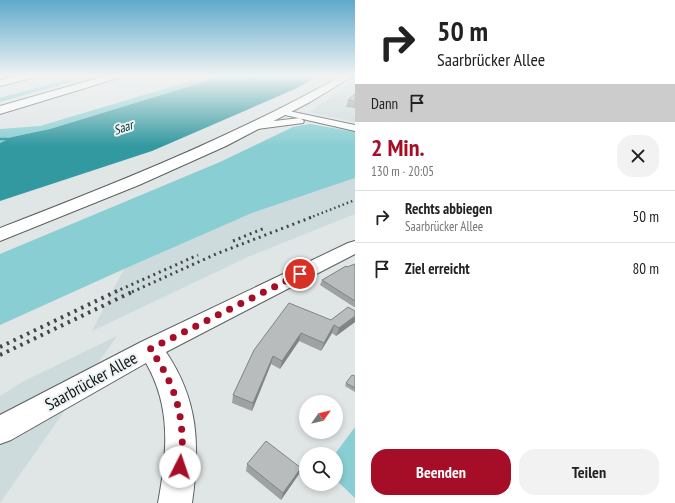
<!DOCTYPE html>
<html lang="de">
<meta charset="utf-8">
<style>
:root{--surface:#fff;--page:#f2f2f2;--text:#222;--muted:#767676;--line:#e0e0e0;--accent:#a60d27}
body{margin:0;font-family:"PT Sans Narrow",sans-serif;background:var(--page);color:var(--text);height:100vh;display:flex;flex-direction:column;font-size:15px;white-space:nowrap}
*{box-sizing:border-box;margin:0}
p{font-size:13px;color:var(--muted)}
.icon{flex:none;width:22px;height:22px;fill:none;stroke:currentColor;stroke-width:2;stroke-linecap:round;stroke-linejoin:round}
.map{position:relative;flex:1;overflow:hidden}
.details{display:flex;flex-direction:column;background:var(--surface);width:320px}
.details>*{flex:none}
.guide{background:#fff;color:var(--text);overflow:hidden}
.needle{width:26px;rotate:56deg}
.tools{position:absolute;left:299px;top:395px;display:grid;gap:8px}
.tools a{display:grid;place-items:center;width:44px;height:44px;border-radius:50%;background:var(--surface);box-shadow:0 2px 6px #0003;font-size:20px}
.pin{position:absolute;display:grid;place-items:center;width:34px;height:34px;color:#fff;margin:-17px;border:2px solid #fff;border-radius:50%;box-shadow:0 1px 4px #0007}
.me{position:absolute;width:44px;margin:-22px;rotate:4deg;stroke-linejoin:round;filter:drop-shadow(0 0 3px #0008)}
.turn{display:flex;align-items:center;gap:14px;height:84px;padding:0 16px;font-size:18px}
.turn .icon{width:52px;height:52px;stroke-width:2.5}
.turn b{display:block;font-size:28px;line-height:34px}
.then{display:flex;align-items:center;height:38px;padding:0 16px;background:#0003;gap:8px;font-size:15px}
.round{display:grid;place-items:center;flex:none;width:42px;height:42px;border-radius:16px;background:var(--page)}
.overview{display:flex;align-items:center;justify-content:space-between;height:68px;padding:0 16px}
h1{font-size:24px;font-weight:700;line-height:30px;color:var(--accent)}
.action{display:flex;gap:8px;margin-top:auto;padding:8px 16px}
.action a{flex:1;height:46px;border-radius:16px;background:var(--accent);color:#fff;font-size:16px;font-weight:700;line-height:46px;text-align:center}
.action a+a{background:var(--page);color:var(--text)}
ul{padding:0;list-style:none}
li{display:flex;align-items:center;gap:12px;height:52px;padding:0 16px;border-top:1px solid var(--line)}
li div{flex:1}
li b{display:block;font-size:15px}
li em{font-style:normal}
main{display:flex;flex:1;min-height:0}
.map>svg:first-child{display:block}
.built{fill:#cddbdc}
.green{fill:#89ced3}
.water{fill:#3299a0}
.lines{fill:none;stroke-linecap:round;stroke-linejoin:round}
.stream{stroke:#3299a0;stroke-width:2.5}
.minor-casing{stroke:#5d6161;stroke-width:2}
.tertiary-casing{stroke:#5d6161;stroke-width:2}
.secondary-casing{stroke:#5d6161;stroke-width:2}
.motorway-casing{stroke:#5d6161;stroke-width:2}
.minor{fill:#fff;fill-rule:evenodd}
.tertiary{fill:#fff;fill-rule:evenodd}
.secondary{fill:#fff;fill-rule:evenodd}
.motorway{fill:#fff;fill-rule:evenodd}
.rail-far2{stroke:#444747;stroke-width:2.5;stroke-dasharray:1.5 3;stroke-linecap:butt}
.rail-far1{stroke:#444747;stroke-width:3;stroke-dasharray:2 4;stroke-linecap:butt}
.rail{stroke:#444747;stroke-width:4;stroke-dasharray:2.5 5;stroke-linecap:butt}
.wall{fill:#9ea2a3}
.shaded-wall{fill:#818484}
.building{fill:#b8bcbd;stroke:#818484}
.route{stroke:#a60d27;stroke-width:7;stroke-dasharray:0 12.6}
.labels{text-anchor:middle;stroke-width:4;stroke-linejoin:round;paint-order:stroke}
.far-water-label{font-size:13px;font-style:italic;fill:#013235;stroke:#edf2f2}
.near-street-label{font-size:17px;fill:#141616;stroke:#edf2f2}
</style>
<main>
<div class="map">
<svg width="355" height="503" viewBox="0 0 355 503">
<rect width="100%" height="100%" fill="#e0e5e5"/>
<path class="built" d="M355 80V122L309 112Z
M355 178V214L250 256 92 331 124 269 252 213Z
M117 336 0 503V396L24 381Z"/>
<path class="green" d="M79 76H91L0 102V98Z
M207 76H223L50 129 12 137 0 143V129L40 126Z
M310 124 355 132V178L252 213 124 269 0 325V254L220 162 293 127Z
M355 427V498L336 480 335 454Z"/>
<path class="water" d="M223 76H318L295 89 152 151 0 201V143L12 137 50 129Z"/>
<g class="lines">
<path class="stream" d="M0 139H14"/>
<g class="minor-casing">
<path id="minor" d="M281 110H284L355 125V131L281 114 280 112Z
M300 118 304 121 303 123 257 129 252 126 257 123Z"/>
</g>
<g class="tertiary-casing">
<path id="tertiary" d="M355 241V254L166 352C199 401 200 446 192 503H158C167 454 172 408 146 363L11 440 0 444V415L141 342 348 243Z"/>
</g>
<g class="secondary-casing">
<path id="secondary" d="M17 76H34L32 78 0 86V80Z
M341 76H353L310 102 226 146 139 185 0 241V228C117 183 232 137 341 76Z"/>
</g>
<g class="motorway-casing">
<path id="motorway" d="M105 76H120L118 78 0 114V106Z"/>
</g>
<use href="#minor" class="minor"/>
<use href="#tertiary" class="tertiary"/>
<use href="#secondary" class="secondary"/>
<use href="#motorway" class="motorway"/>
<path class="rail-far2" d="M309 218 355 200"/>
<path class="rail-far1" d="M233 241 265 228
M115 292 198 255
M132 292 216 254 312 217"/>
<path class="rail" d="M0 347 117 291
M0 355 134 291"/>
</g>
<path class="wall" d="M355 94V108L346 107 348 100Z
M355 264V307H354L320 285 322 280Z
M355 311V322L336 336 332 333 321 351 299 341 280 369 271 364 252 411 232 403 233 395 254 350 331 320Z
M355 376V392L345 386 346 383Z
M247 464 299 474 281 500 246 471Z"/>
<path class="shaded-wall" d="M355 316V322L336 336 339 328Z
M334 325 332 333 321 351 324 343Z
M301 333 299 341 280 369 282 361Z
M273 356 271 364 252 411 253 403Z
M301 468 299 474 281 500 283 493Z"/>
<path class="building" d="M355 94V101L348 100Z
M355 264V301L322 280 346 266 347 267Z
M289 303 331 320 348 307 355 311V316L339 328 334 325 324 343 301 333 282 361 273 356 253 403 233 395 254 350Z
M352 375 355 376V388L346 383Z
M266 441 301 468 283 493 247 464Z"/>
<linearGradient id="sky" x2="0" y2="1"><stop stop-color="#5fa9cb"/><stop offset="0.52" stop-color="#f1f3f3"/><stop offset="1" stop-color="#f1f3f3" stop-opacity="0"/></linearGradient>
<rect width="355" height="146" fill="url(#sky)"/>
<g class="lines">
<path class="route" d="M180 467C181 457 183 446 182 436 181 403 169 375 150 349L300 274"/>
</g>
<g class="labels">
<g class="far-water-label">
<text transform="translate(123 127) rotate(-19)" y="5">Saar</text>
</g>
<g class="near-street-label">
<text transform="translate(91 381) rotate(-29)" y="6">Saarbrücker Allee</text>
</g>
</g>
</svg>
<div class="tools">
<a><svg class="needle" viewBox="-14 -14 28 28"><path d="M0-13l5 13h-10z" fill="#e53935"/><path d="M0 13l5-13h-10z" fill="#767676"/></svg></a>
<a><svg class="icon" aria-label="search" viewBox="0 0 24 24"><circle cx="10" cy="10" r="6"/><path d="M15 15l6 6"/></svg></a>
</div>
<div class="pin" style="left:300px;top:274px;background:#d93025"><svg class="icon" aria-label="arrive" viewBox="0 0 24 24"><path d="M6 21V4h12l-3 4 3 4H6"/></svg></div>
<svg class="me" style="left:180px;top:467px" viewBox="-20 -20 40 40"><circle r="19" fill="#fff"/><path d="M0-13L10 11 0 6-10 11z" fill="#a60d27"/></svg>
</div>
<section class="details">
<div class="guide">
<div class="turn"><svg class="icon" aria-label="right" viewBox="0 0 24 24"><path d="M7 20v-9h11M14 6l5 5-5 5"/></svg><div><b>50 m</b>Saarbrücker Allee</div></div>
<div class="then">Dann<svg class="icon" aria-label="arrive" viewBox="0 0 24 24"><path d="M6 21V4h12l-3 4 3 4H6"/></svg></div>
</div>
<div class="overview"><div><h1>2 Min.</h1><p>130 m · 20:05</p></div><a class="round"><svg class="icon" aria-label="close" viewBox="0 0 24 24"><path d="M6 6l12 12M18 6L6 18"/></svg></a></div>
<ul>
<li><svg class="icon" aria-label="right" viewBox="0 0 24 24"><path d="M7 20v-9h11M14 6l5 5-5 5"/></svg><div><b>Rechts abbiegen</b><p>Saarbrücker Allee</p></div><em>50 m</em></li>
<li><svg class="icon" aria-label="arrive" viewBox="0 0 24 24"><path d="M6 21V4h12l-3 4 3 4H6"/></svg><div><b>Ziel erreicht</b></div><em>80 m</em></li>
</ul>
<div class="action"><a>Beenden</a><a>Teilen</a></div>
</section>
</main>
